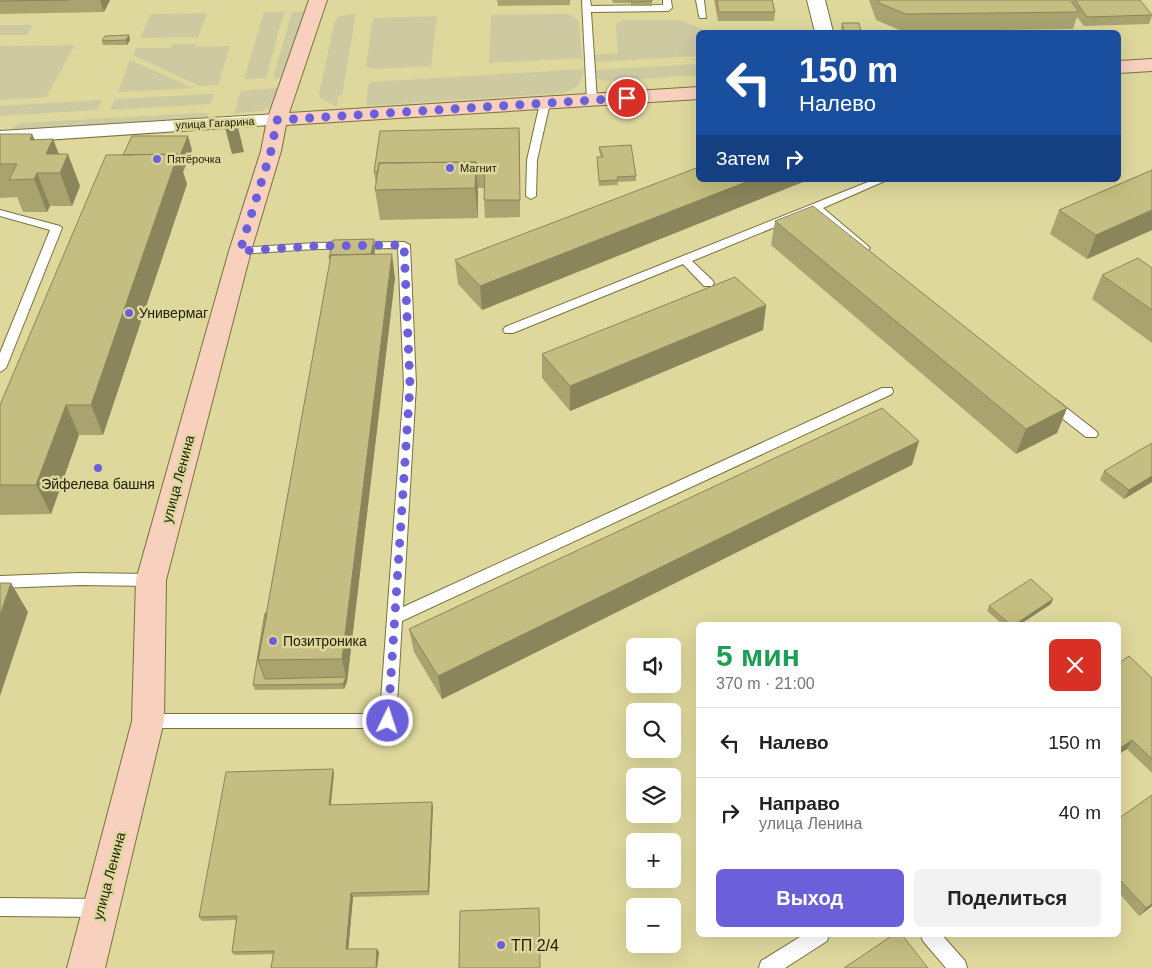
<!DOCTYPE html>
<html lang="ru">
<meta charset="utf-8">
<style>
:root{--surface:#fff;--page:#f2f2f2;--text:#222;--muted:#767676;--line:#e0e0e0;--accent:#6b60da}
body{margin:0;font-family:Helvetica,sans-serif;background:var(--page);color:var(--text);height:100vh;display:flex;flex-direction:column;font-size:19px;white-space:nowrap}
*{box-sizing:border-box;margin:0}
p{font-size:16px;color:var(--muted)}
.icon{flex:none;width:28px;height:28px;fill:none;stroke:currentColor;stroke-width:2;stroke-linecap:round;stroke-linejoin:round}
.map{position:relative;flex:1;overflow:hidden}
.sheet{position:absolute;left:696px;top:622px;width:425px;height:315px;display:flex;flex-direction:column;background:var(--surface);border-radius:8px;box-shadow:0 5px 20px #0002}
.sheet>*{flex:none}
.guide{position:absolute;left:696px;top:30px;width:425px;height:152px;border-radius:8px;box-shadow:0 5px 20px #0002;background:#1a4fa0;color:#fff;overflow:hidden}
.buttons{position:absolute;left:626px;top:638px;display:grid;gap:10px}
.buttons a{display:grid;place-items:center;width:55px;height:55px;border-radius:8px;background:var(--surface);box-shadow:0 5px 20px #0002;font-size:25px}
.pin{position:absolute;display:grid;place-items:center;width:42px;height:42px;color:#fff;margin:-21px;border:2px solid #fff;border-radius:50%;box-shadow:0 1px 5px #0007}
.me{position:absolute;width:55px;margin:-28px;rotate:4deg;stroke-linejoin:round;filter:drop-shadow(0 0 4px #0008)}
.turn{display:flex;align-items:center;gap:18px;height:105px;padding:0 20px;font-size:22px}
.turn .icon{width:65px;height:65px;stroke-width:2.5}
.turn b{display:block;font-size:35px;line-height:42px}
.then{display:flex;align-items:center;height:48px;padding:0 20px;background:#0003;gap:10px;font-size:19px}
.round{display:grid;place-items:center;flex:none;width:52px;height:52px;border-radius:8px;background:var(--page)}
.headline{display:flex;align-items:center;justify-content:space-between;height:85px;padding:0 20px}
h1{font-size:30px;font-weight:600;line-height:38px;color:#1e9e55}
.cta{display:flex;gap:10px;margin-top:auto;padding:10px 20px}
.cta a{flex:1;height:58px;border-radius:8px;background:var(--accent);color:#fff;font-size:20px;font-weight:600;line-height:58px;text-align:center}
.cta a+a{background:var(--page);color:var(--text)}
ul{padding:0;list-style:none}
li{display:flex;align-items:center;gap:15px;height:70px;padding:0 20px;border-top:1px solid var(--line)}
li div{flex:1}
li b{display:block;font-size:19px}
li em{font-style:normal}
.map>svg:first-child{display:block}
.green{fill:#cdc9a1}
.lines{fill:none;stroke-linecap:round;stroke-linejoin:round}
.service-casing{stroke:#78723b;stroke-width:2}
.minor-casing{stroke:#78723b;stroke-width:2}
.tertiary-casing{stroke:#78723b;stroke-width:2}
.secondary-casing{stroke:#78723b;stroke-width:2}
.service{fill:#fff;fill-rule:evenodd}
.minor{fill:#fff;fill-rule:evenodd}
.tertiary{fill:#fff;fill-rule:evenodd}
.secondary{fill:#f7d0be;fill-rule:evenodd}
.wall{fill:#a9a370}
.shaded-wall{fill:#8a855b}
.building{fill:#c5be82;stroke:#8a855b}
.route{stroke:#6b60da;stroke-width:9;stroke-dasharray:0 16.2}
.poi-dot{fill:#6b60da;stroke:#ded89d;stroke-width:2}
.labels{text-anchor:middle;stroke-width:5;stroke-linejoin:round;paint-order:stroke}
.far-street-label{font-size:11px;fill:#24210a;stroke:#ded89d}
.far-poi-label{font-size:11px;fill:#24210a;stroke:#ded89d;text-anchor:start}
.poi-label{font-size:14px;fill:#24210a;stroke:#ded89d;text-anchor:start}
.street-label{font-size:14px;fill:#24210a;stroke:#ded89d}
.near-poi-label{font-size:16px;fill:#24210a;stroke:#ded89d;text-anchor:start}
</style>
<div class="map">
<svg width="1152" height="968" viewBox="0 0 1152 968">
<rect width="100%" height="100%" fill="#ded89d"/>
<path class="green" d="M306 11 288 77 273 78 292 12Z
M264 12H284L266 78 244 79Z
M207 13 198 37 140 38 151 14Z
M349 14H356L342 95 338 96 337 107 320 98 319 93 335 21 339 17Z
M568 14 577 19 579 23 582 58 489 63 491 15Z
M437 16 431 66 373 69 366 67 373 18Z
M623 20H681L703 30V32H699V56L595 62V55L618 53 616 24Z
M0 25H33L27 35H0Z
M172 44H196L195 47 230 46 218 85 199 86 133 55 136 48H171Z
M75 45 46 97 0 100V46Z
M130 60 193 88 118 92Z
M699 64V75L606 81 597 79 595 70Z
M584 69C582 82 577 89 564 93L366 106 368 85 371 82Z
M278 88 271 108 261 111 234 114 241 91Z
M214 94 211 104 110 110 115 99Z
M102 100 97 110 0 116V106Z
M201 113 208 114V117L203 119 15 130 12 128 20 123Z"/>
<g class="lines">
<g class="service-casing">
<path id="service" d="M582 0H590L591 6 663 5V0H671L672 8 668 11 591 12 597 100 592 103 587 100Z
M696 0H704L706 18H700L699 16Z
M545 100 550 103 537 160 536 196 531 199 526 196 527 160 540 103Z
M873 180H887L823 208 868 246 870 248 868 250H860L814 211 692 261 712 280 714 283 712 286H704L683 264 513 333H505L503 330 505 327Z
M0 210 60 226 62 228 6 368 0 372V353L50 230 0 216Z
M404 242 410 245 416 385 403 607 882 388H892L893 391 892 394 402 621 396 721 394 726 388 728H148L142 726 140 721 142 716 148 714H380L404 385 398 248 315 249 240 254 234 251 240 248 315 243Z
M1050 398 1055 399 1096 431 1098 434 1096 437H1086L1045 405 1044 402 1045 399Z
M79 573 151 574 156 576 158 580 156 584 151 586 79 585 0 588V576Z
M0 898 101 899 107 902 110 908 107 914 101 917 0 916Z
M803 935H829L827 941 785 968H759L761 961Z
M921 935H942L965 961 967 968H946L923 941Z"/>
</g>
<g class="minor-casing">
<path id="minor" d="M807 0H825L833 32H815Z"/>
</g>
<g class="tertiary-casing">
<path id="tertiary" d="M277 114 284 116 287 120 284 124 0 143V131Z"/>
</g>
<g class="secondary-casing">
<path id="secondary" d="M309 0H327L289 113 699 87V99L286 125 281 151 251 251 166 580 164 721 105 968H67L132 721 136 580 229 251 261 151 267 120Z
M1152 59V71L1119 73V61Z"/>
</g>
<use href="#service" class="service"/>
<use href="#minor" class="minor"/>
<use href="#tertiary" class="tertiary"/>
<use href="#secondary" class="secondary"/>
</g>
<path class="wall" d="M0 0H110L104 12 0 14Z
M497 0H570V5L498 6Z
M612 0H652V6H631V3H613Z
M714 0H772L775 12 774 21H718Z
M869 0H1070L1071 2 1072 0H1140L1152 16 1149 24 1084 26 1077 17 1073 29 902 31 876 20Z
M842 23 861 31V32H842L841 27Z
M129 35 130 40 127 45H103L102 41Z
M0 134H32L35 140 53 139 59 154 80 186 72 206H50L47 212H23L17 197 0 198Z
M520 146V217L485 218 484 200V188H478V218L380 220 375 190 376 185 374 172Z
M599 147 636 176V181L618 182V185L599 186 597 157H601L599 151Z
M192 150 183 172 187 184 103 435H79L51 514 0 515V405L123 155Z
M1152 170V230L1087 259 1050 234 1059 210Z
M699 180H808L482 310 458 284 455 260Z
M775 221 1067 408 1057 433 1016 454 771 245Z
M375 249V254L395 278 347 682 344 689 255 690 253 685 330 261 329 258Z
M1152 268V343L1092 299 1102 275Z
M766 305 763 330 570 411 542 378V354Z
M912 465 442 699 414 652 409 629Z
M1104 471 1152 482 1124 499 1100 480Z
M1053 599 1051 604 1019 625H1003L987 611 989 606Z
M1119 663 1152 678V773L1127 749 1119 754Z
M334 773 331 805 433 806 429 895 353 897 348 949 379 952 377 968H271L273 954 234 955 232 952 236 920 202 921 199 917Z
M1152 795V906L1139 916 1119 893V818Z"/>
<path class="shaded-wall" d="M100 0H110L104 12Z
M129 35 130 40 127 45 126 40Z
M236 119 244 152 232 154 224 124Z
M519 128 520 146V217V200Z
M32 134 45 166 30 140Z
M188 136 192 150 183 172 187 184 103 435 91 405 178 154Z
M53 139 63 166 68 154 80 186 72 206 60 173 46 154Z
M476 162 478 192V218L475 188Z
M37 173 50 206 47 212 34 179Z
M751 180H808L482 310 480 286Z
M1152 210V230L1087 259 1096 235Z
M374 239 375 249 372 268 371 258Z
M392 254 395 278 347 682 342 659Z
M766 305 763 330 570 411V386Z
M66 405 79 435 51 514 36 485Z
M1067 408 1057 433 1016 454 1026 429Z
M919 441 912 465 442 699 438 676Z
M1152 476V482L1124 499 1129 490Z
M11 583 28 612 0 696V615Z
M1053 599 1051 604 1019 625H1014Z
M346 677 347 682 344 689 343 684Z
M1132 740 1127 749 1119 754V749Z
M333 769 334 773 330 810 329 805Z
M432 802 433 806 429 895 428 891Z
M351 893 353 897 348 953 346 949Z
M1152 904V906L1139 916 1146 908Z
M377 949 379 952 377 968H376Z"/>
<path class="building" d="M0 0H69L0 1Z
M631 0H652V1L631 2Z
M717 0H772L775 12H719Z
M878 0H1070L1079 12 906 14 879 3Z
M1075 0H1140L1152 15 1087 17Z
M842 23H859L861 31H844Z
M129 35 126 40 102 41 105 36Z
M236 119 237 122 224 124V121Z
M519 128 520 200H484L485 170H477L476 162 379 163 378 172H374L380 131Z
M0 134H32L30 140 53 139 46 154H68L60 173H37L34 179 9 180 17 164H0Z
M132 136H188L179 158 178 154 123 155Z
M631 145 636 176 617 177 618 180 599 181 597 157H603L599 147Z
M178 154 91 405H66L36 485H0V405L106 155Z
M476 162 475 188 375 190 379 163Z
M699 167V180H751L480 286 455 260Z
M1152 170V210L1096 235 1059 210Z
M813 206 1067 408 1026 429 775 221Z
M374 239 371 254 331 255 330 258H329L333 240Z
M392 254 342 659 258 660 331 255Z
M1138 258 1152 268V310L1102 275Z
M735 277 766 305 570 386 542 354Z
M882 408 919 441 438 676 409 629Z
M1152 443V476L1129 490 1104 471Z
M1031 579 1053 599 1014 625H1011L989 606Z
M0 583H11L0 615Z
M265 613H267L258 660 265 679 346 677 343 684 253 685Z
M1129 656 1152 678V759L1132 740 1119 749V663Z
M333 769 329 805 432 802 428 891 351 893 346 949H377L376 968H271L274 951 232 952 237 916 199 917 226 772Z
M1152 795V904L1146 908 1119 879V818Z
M539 908 540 968H459L460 911Z
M893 935H902L928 968H844Z"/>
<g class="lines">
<path class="route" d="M388 721 410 385 404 245 315 246 240 251 271 151 277 120 627 98"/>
</g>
<g class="poi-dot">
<circle cx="157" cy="159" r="5"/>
<circle cx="450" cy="168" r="5"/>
<circle cx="129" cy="313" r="5"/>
<circle cx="98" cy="468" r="5"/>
<circle cx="273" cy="641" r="5"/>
<circle cx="501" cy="945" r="5"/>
</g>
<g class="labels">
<g class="far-street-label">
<text transform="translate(215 123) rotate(-3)" y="4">улица Гагарина</text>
</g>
<g class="far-poi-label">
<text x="167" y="163">Пятёрочка</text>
<text x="460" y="172">Магнит</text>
</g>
<g class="poi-label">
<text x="139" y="318">Универмаг</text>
<text x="98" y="489" text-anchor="middle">Эйфелева башня</text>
<text x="283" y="646">Позитроника</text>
</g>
<g class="street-label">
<text transform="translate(178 479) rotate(-75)" y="5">улица Ленина</text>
<text transform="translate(109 876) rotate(-75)" y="5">улица Ленина</text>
</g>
<g class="near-poi-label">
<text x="511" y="951">ТП 2/4</text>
</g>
</g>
</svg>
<div class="buttons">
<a><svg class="icon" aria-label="sound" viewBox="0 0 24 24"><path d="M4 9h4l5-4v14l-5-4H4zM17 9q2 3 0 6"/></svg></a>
<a><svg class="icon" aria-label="search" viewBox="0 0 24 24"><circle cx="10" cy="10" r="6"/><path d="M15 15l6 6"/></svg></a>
<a><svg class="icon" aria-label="layers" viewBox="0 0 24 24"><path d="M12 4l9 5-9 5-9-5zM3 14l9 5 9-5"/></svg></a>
<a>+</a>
<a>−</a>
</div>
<div class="pin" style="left:627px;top:98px;background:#d93025"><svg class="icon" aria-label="arrive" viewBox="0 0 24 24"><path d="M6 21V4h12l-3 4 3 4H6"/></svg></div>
<svg class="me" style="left:388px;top:721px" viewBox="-20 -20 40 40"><circle r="17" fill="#6b60da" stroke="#fff" stroke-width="3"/><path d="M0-11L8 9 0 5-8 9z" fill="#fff"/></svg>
<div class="guide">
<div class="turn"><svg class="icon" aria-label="left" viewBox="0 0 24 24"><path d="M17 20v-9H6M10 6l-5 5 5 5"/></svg><div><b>150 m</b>Налево</div></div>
<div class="then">Затем<svg class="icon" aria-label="right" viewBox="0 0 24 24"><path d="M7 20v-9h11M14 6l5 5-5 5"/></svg></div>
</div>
<section class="sheet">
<div class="headline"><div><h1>5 мин</h1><p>370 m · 21:00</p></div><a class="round" style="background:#d93025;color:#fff"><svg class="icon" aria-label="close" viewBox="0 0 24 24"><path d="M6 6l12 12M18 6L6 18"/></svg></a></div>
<ul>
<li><svg class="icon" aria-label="left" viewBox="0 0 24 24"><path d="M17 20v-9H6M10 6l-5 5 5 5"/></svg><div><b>Налево</b></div><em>150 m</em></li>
<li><svg class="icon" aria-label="right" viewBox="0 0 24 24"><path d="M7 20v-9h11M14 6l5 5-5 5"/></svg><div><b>Направо</b><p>улица Ленина</p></div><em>40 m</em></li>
</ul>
<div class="cta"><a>Выход</a><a>Поделиться</a></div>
</section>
</div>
